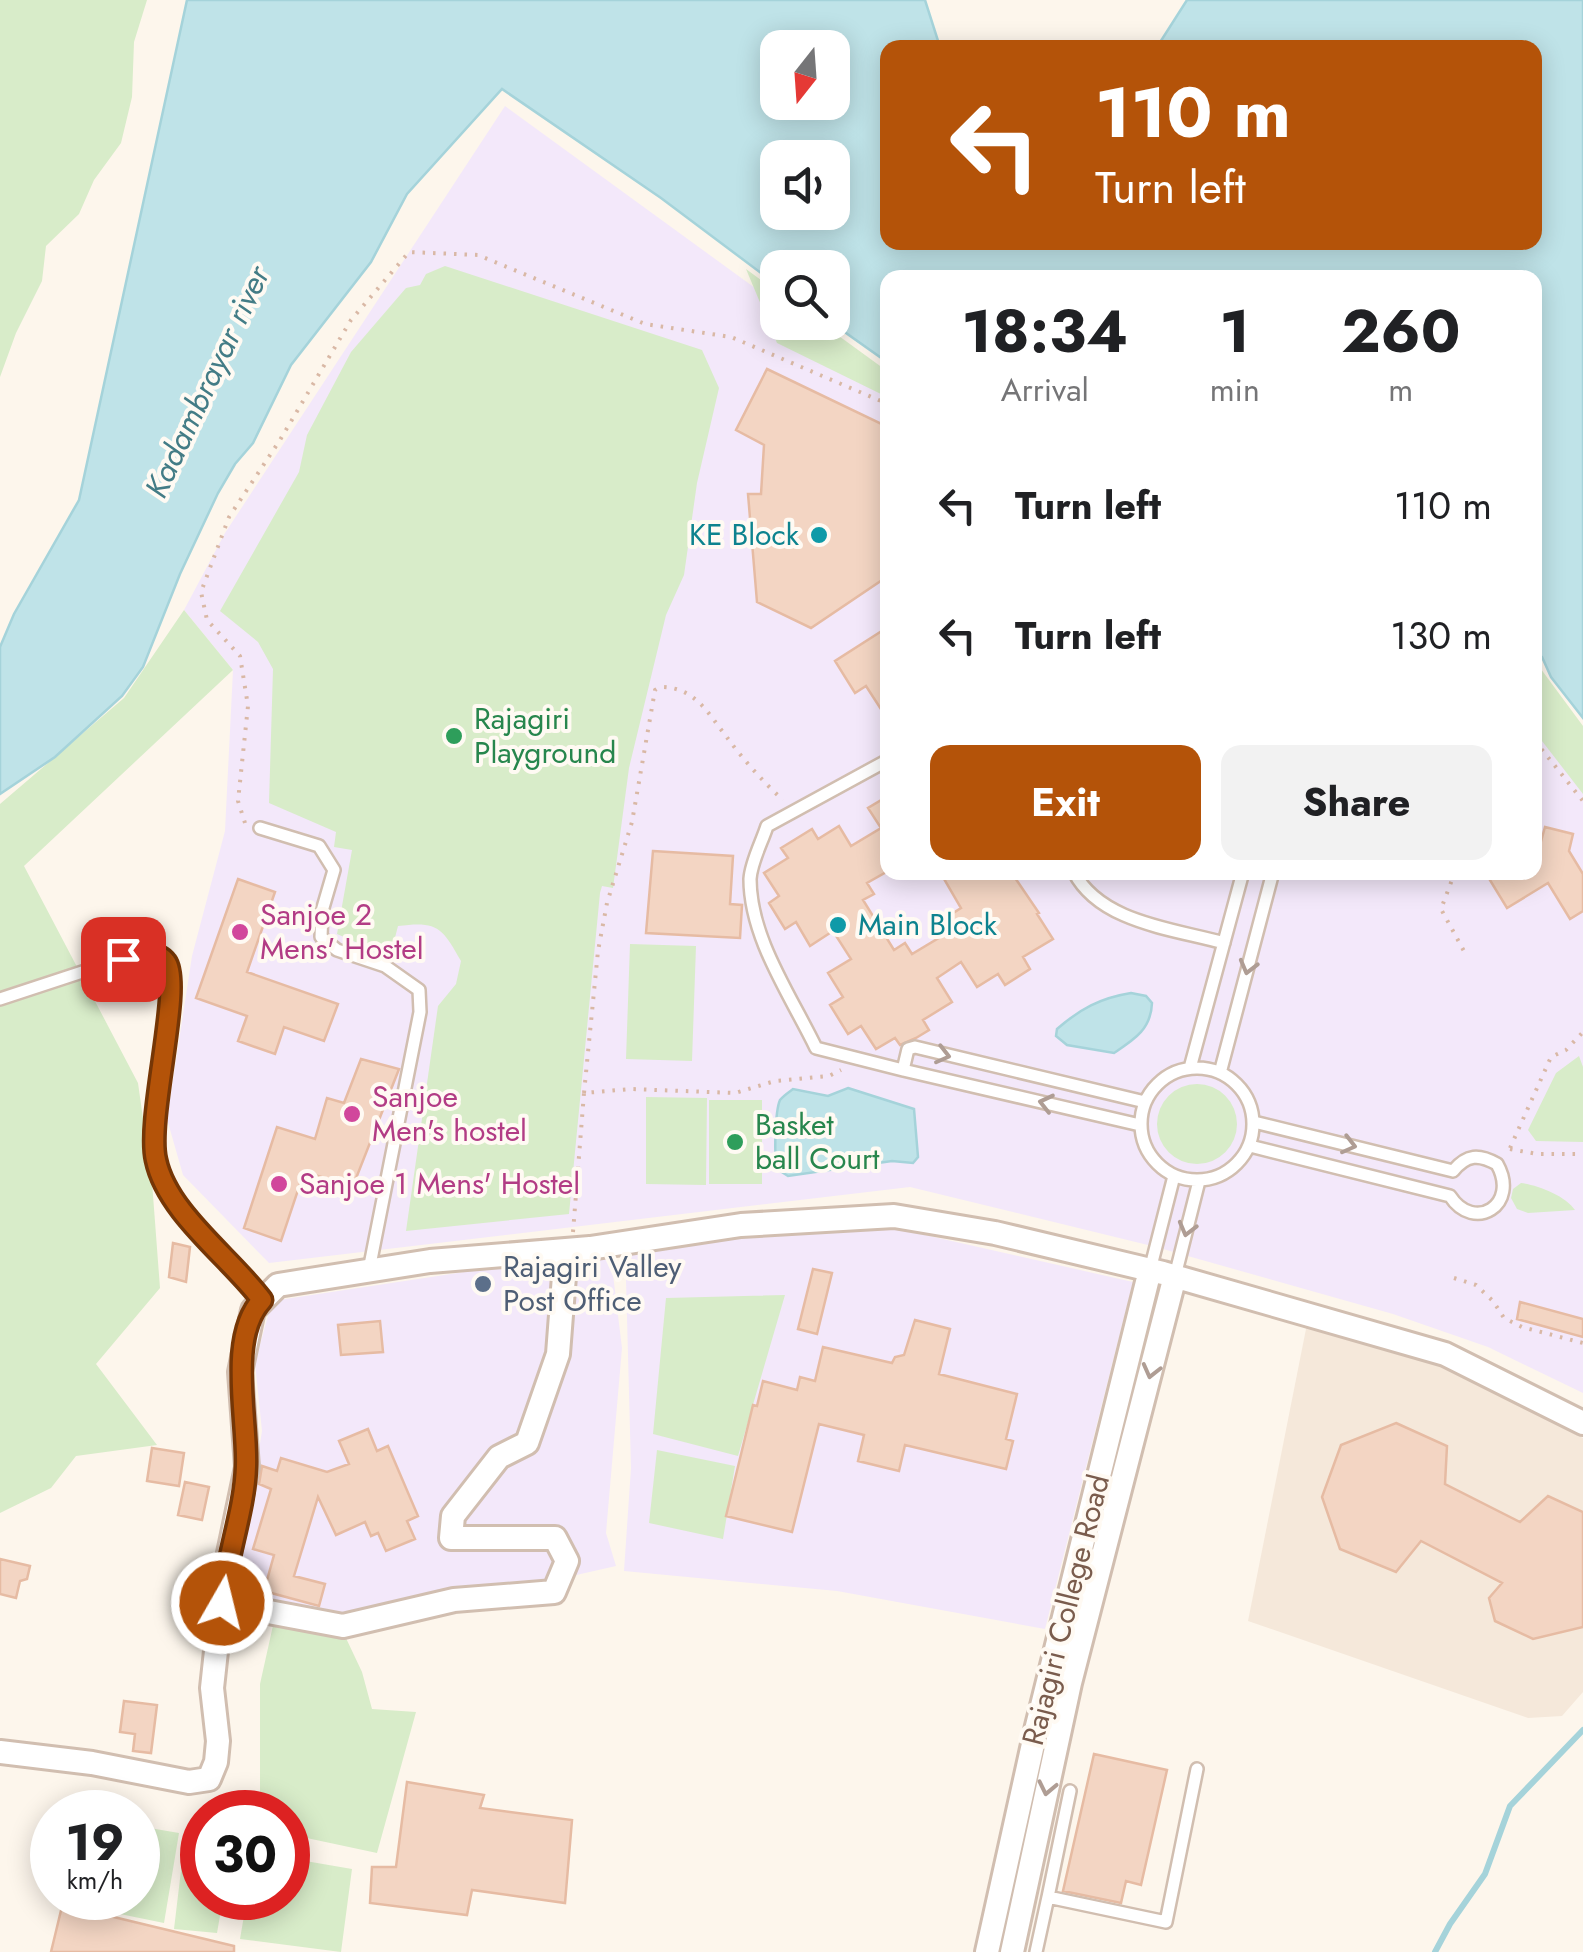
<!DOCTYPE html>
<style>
:root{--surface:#fff;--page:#f2f2f2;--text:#202124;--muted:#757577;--accent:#b45309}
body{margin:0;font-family:Jost,sans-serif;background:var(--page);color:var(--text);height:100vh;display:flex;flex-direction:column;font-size:38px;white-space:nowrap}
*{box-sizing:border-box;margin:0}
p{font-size:32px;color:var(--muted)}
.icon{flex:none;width:55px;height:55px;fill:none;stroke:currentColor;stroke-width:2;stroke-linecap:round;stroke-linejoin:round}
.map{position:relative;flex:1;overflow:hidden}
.details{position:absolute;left:880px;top:270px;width:662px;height:610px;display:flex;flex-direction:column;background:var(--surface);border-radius:20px;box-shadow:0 5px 25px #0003}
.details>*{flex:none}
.hud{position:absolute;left:880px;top:40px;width:662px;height:210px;border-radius:20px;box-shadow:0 5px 25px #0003;background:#b45309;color:#fff;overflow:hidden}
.needle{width:65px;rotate:197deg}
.tools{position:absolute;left:760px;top:30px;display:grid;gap:20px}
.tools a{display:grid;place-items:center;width:90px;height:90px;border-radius:20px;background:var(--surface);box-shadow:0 5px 25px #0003;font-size:50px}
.speed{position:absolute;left:30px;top:1790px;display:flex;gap:20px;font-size:50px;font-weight:700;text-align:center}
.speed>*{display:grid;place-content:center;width:130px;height:130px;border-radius:50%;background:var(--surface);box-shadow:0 5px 25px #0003;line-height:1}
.speed small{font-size:25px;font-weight:400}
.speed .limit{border:15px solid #d22;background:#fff;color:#111}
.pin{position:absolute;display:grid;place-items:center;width:85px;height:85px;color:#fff;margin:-42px;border-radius:20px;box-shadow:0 5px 15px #0006}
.me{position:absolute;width:110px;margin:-55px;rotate:8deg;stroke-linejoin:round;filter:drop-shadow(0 0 8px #0008)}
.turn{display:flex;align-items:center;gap:35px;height:210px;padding:0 50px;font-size:45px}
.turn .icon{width:130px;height:130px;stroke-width:2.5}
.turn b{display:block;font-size:70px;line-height:85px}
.eta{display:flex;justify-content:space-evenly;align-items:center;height:170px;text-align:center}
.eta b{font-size:60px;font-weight:700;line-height:70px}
.primary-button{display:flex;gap:20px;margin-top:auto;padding:20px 50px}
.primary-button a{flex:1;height:115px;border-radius:20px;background:var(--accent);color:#fff;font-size:40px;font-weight:700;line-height:115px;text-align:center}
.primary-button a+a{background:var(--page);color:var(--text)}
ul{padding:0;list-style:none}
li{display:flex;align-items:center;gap:30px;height:130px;padding:0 50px}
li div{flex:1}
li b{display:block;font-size:38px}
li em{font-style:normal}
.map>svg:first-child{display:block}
.residential{fill:#f5e8da}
.education{fill:#f3e8fa}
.green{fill:#d8ecc9}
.water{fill:#bfe3e8;stroke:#a5d3da;stroke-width:2.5;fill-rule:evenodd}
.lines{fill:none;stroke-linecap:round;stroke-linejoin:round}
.stream{stroke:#a5d3da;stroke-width:6}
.building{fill:#f3d5c3;stroke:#e6bba3;stroke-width:2.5}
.lane-casing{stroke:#d1beb0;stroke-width:16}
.street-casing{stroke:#d1beb0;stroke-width:28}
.path{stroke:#d9b8a5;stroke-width:4;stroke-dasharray:2.5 8;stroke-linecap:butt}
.lane{stroke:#fff;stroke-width:11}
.street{stroke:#fff;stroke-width:22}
.oneway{stroke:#af9d94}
.route-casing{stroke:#753606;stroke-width:25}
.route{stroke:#b45309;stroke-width:18}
.culture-dot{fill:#0f9aa8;stroke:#fffaf3;stroke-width:4}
.leisure-dot{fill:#2e9e5b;stroke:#fffaf3;stroke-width:4}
.hotel-dot{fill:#d1479c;stroke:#fffaf3;stroke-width:4}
.service-dot{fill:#5c6f8a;stroke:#fffaf3;stroke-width:4}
.labels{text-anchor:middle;stroke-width:8;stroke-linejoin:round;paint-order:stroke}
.culture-label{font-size:30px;fill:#0d838f;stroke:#fffaf3;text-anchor:end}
.leisure-label{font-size:30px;fill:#27864d;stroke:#fffaf3;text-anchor:start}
.hotel-label{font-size:30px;fill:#b23c85;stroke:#fffaf3;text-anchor:start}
.service-label{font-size:30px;fill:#4e5e75;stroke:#fffaf3;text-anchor:start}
.street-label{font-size:30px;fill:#7a5c4d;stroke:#fffaf3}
.water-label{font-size:32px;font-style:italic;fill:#437c86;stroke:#fffaf3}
</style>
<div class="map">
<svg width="1583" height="1952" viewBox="0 0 1583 1952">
<rect width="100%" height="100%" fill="#fdf6ec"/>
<path class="residential" d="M1307 1324 1442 1365 1583 1438V1692L1562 1716 1528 1718 1248 1621Z"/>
<path class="education" d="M505 106 777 304 778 322 887 383 888 872H1535V682L1583 750V1393L1488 1347 1393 1314 1156 1247 910 1187 269 1263 183 1175 167 1119 192 956 225 831 233 670 184 610 225 533Z
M850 1218 1133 1282 1045 1629 837 1591 624 1571 631 1468 625 1242Z
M610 1250 622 1348 606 1533 616 1566 347 1627 267 1608 236 1591 262 1431 255 1363 272 1301Z"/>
<path class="green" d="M0 0H147L134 42 132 97 121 143 94 180 79 214 46 246 42 281 16 333 0 377Z
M445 266 702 350 719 388 697 483 684 575 666 615 629 768 613 888 602 886 600 893 569 1214 406 1231 438 1006 456 984 461 961C442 927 437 921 398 926L390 957 337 934 352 850 334 847 336 832 269 803 273 669 258 642 220 611 299 472 307 435 351 352 406 288 420 285 426 274Z
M746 269 777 292 778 322 821 323 887 371V397L777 343Z
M184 610 233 670 24 866 138 1083 152 1182 160 1288 96 1364 157 1445 76 1456 51 1488 0 1513V804L124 698Z
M1535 661 1583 726V794L1535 732Z
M630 944 696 946 692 1061 626 1059Z
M1579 1056 1583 1067V1142L1536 1141 1528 1130 1556 1073Z
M1157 1124a40 40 0 1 1 80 0a40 40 0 1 1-80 0Z
M646 1097 707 1098 706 1185 646 1184Z
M709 1100H762V1184H709Z
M1521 1183C1538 1185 1566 1196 1575 1210L1528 1213 1517 1209 1511 1198 1513 1189Z
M785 1295 738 1456 653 1434 666 1298Z
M657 1450 735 1466 723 1539 649 1523Z
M274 1621 345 1636 362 1672 372 1709 416 1712 377 1853 288 1834V1812H260V1684Z
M138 1826 179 1833 164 1923 115 1913 118 1898H138Z
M185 1837 202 1841V1898H223L217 1933 174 1929Z
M288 1858 352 1869 341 1952 240 1939 247 1898H288Z"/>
<path class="water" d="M187 0H925L940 47 888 48V242H1535V48L1157 47 1187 0H1583V718L1551 677 1542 657 1535 654V278H888L887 362 832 323V268H778L777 285 661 198 502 89 407 194 371 262 291 365 253 443 235 464 218 493 180 574 143 667 122 696 55 757 0 794V647L14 614 79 500ZM778 48H832V102H778ZM778 158H832V212H778Z
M1131 993 1146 996 1152 1003C1151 1029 1135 1039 1114 1053L1067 1045 1056 1036 1057 1029C1080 1009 1100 998 1131 993Z
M848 1088 914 1109 918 1157 913 1163 892 1161 788 1176 777 1169C774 1157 775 1111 780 1100 783 1096 789 1092 793 1089L828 1096Z"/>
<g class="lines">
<path class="stream" d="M1435 1952 1450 1924 1485 1874 1510 1806 1583 1730"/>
</g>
<path class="building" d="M767 369 888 427V576L811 628 757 602 748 494H761L764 445 736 430Z
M888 627V720L866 686 855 693 835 661Z
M888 796V871L867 883 874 894 863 900 894 950 905 943 912 954 957 927 950 915 961 908 940 872H975L979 878 988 872H1011L1039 913 1037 914 1053 939 1023 957 1030 969 1005 985 998 974 977 987 961 962 937 978 952 1002 923 1020 929 1030 916 1038 900 1045 895 1038 876 1049 861 1026 848 1034 830 1005 843 997 828 973 851 959 833 931 810 946 796 922 785 929 769 903 779 896 764 873 788 858 781 848 812 829 818 839 839 826 851 846 881 828 868 808Z
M1545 827 1573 834 1569 851 1583 874V911L1570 919 1548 883 1507 908 1485 872H1535V848L1540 845Z
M653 851 733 856 730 904 742 905 740 938 646 933Z
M238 879 275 892 247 972 338 1004 324 1041 284 1027 275 1054 238 1041 247 1016 196 998Z
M361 1059 399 1069 353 1186 304 1172 281 1241 244 1228 277 1127 315 1139 327 1098 344 1103Z
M173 1243 190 1247 186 1282 169 1277Z
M813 1269 832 1273 817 1334 798 1329Z
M1520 1302 1583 1319V1337L1517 1319Z
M915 1320 950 1329 939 1374 1017 1394 1006 1439 1013 1441 1006 1469 905 1445 899 1471 858 1461 864 1435 819 1424 792 1532 726 1516 753 1405 757 1406 763 1381 797 1390 800 1377 815 1381 823 1347 892 1363 895 1357 904 1355Z
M380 1321 383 1352 341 1355 338 1325Z
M1396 1423 1447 1446 1445 1484 1520 1522 1548 1496 1583 1512V1627L1533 1639 1495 1621 1489 1598 1502 1583 1421 1541 1396 1572 1340 1549 1322 1497 1341 1445Z
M368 1429 377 1451 388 1446 418 1516 407 1521 415 1539 386 1551 378 1533 371 1536 365 1522 336 1535 318 1497 294 1576 325 1584 319 1606 264 1591 274 1555 253 1549 271 1489 259 1484 262 1466 277 1471 281 1458 327 1472 349 1464 339 1441Z
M152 1448 184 1453 179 1486 147 1481Z
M185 1482 209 1487 202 1520 178 1515Z
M0 1559 30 1566 27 1579 20 1581 16 1598 0 1594Z
M124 1701 157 1705 151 1753 133 1751 135 1734 120 1732Z
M1094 1754 1167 1770 1141 1885 1126 1881 1121 1903 1063 1891Z
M407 1782 484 1795 480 1808 572 1820 565 1903 472 1890 467 1915 370 1903 372 1867H396Z
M64 1898 94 1906 93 1912 234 1946V1952H51Z"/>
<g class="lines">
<g class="lane-casing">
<path id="lane" d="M888 760 767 826C762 842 751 862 750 879 750 938 791 996 816 1048L903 1070
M260 828 319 846 334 870 322 911 321 937 337 950 385 966 419 990 420 1012 369 1270
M1074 872C1100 923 1175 929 1224 943
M0 999 137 954 163 958C186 989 144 1114 156 1161 170 1217 230 1256 262 1300
M1190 1068 1243 872
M1141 1124a56 56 0 1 1 112 0a56 56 0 1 1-112 0Z
M1220 1073 1273 872
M1140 1125 903 1070 908 1049 915 1047 1145 1102
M1250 1146 1450 1196C1474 1233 1520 1205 1497 1164 1479 1154 1467 1154 1453 1171L1254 1122
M1150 1270 1174 1176
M1175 1276 1199 1181
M1048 1897 1070 1791
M1036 1952 1048 1897 1166 1922 1197 1769"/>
</g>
<g class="street-casing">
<path id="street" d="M221 1603 343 1626 454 1600 554 1592 567 1561 555 1538H451L453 1516 499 1457 527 1443 558 1354 566 1250
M0 1752 92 1763 189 1782 209 1779 216 1762 218 1741 212 1688 224 1577 247 1467 240 1372 253 1310 278 1285 430 1261 590 1248 741 1225 894 1216 995 1233 1163 1273 1445 1354 1583 1423
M987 1952 1037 1726 1150 1270
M1012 1952 1070 1683 1175 1276"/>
</g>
<path class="path" d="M1535 741 1583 801
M245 823 238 801 248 706 240 656 207 620 201 592 229 517 280 440 351 320 409 252 478 255 645 324 731 337 888 404
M1455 872 1441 909 1465 953
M584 1093 598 951 607 903 632 822 655 690 660 687C695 687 707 712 726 736 741 757 764 783 783 800
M1510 1148 1551 1057 1566 1050 1583 1032
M1510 1149 1537 1154H1583
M573 1232 584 1093 631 1089 735 1093 775 1081 829 1076 841 1070
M1454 1278 1476 1285 1493 1301 1504 1318 1522 1327 1583 1343"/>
<use href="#lane" class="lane"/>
<use href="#street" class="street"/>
</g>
<defs><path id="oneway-chevron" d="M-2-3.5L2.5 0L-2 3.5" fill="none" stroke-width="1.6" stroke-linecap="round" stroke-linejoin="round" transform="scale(2.5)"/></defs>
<g class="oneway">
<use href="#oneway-chevron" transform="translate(1248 967) rotate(105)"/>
<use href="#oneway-chevron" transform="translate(943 1055) rotate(14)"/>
<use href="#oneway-chevron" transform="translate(1046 1103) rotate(-167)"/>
<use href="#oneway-chevron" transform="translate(1349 1145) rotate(14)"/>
<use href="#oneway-chevron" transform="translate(1187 1229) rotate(105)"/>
<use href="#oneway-chevron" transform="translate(1151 1371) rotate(104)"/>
<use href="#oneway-chevron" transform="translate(1047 1788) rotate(102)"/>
</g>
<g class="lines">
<g class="route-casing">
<path id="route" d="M123 959C135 955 157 949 166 962 183 985 146 1119 156 1160 167 1213 231 1258 262 1300 227 1337 248 1420 246 1466 245 1509 226 1558 222 1603"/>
</g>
<use href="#route" class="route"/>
</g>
<g class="culture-dot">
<circle cx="819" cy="535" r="10"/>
<circle cx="838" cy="925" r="10"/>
</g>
<g class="leisure-dot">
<circle cx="454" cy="736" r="10"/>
<circle cx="735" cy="1142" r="10"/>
</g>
<g class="hotel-dot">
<circle cx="240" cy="932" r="10"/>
<circle cx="352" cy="1114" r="10"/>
<circle cx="279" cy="1184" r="10"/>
</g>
<circle class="service-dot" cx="483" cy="1284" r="10"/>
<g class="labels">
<g class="culture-label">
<text x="799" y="545">KE Block</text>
<text x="858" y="935" text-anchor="start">Main Block</text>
</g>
<g class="leisure-label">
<text x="474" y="729">Rajagiri<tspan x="474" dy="34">Playground</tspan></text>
<text x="755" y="1135">Basket<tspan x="755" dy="34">ball Court</tspan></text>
</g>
<g class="hotel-label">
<text x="260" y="925">Sanjoe 2<tspan x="260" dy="34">Mens' Hostel</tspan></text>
<text x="372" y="1107">Sanjoe<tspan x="372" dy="34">Men's hostel</tspan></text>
<text x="299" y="1194">Sanjoe 1 Mens' Hostel</text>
</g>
<g class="service-label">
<text x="503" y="1277">Rajagiri Valley<tspan x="503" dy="34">Post Office</tspan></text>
</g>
<g class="street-label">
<text transform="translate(1066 1610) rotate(-76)" y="10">Rajagiri College Road</text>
</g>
<g class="water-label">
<text transform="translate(207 382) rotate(-65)" y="11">Kadambrayar river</text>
</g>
</g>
</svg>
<div class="tools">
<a><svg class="needle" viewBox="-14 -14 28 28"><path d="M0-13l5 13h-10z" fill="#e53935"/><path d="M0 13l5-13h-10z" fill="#757577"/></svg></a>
<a><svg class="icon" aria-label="sound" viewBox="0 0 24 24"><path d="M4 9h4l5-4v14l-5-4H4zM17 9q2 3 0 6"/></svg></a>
<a><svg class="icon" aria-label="search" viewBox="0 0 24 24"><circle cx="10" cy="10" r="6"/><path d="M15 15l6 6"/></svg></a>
</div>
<div class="speed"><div>19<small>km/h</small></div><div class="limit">30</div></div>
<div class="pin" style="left:123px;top:959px;background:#d93025"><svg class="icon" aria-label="arrive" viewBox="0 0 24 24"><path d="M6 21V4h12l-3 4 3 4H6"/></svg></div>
<svg class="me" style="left:222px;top:1603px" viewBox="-20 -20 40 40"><circle r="17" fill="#b45309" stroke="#fff" stroke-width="3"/><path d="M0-11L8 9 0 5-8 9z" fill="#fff"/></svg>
<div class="hud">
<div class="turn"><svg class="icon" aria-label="left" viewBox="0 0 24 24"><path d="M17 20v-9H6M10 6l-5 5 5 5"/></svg><div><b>110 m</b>Turn left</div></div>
</div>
<section class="details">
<div class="eta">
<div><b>18:34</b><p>Arrival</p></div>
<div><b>1</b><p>min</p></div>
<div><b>260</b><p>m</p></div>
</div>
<ul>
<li><svg class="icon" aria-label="left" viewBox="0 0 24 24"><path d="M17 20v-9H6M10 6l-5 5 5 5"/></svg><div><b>Turn left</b></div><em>110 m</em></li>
<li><svg class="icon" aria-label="left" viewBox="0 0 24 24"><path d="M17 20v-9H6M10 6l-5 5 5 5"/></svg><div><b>Turn left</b></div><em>130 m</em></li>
</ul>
<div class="primary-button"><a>Exit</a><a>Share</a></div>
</section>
</div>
